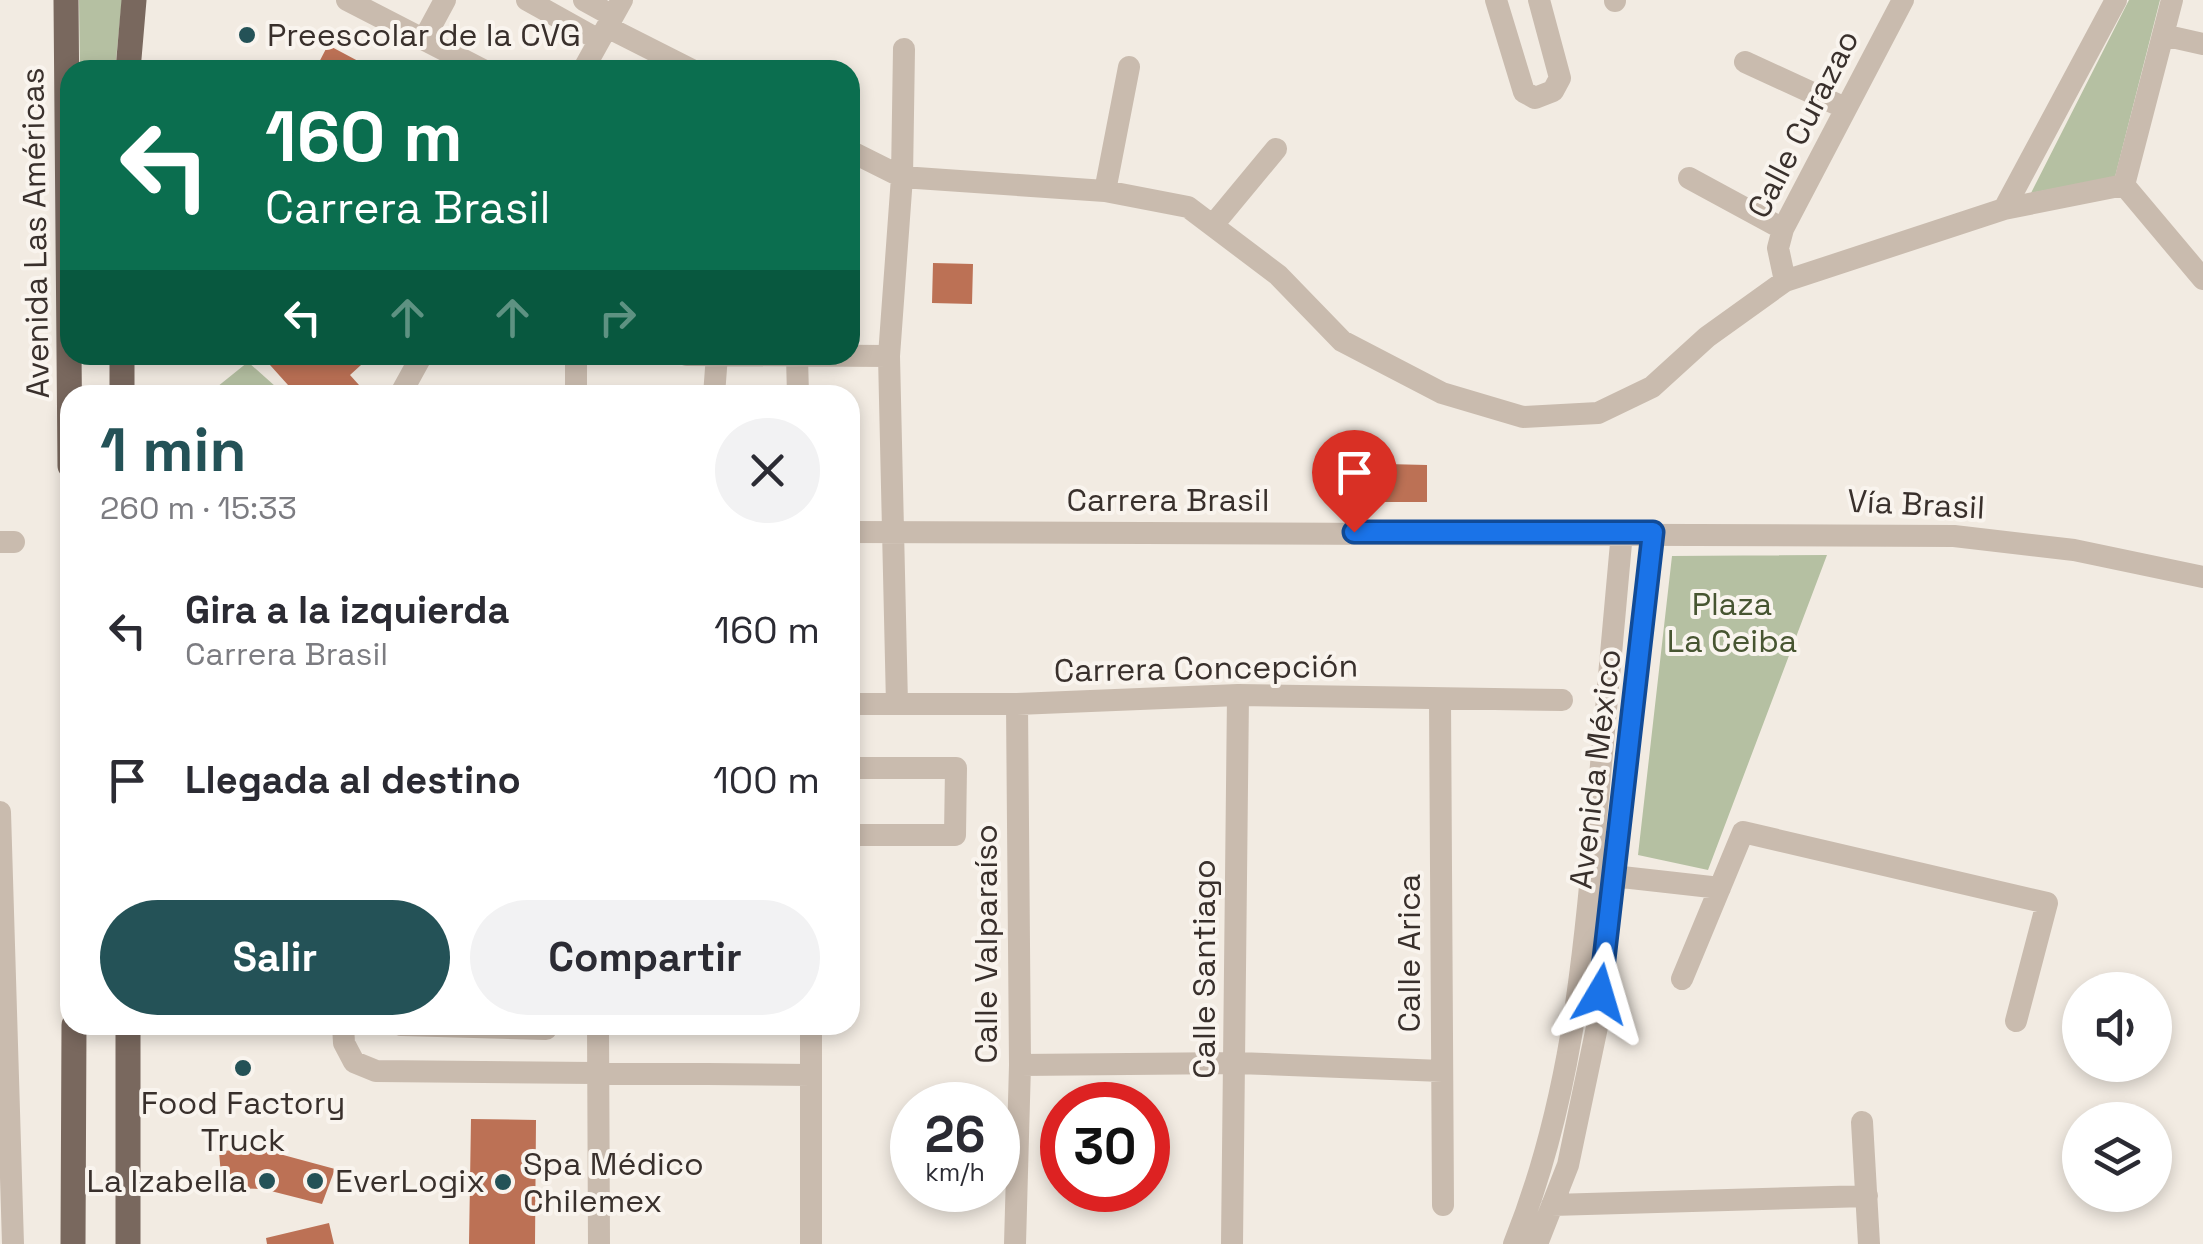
<!DOCTYPE html>
<html lang="es">
<meta charset="utf-8">
<style>
:root{--surface:#fff;--page:#f2f2f3;--text:#2b2b33;--muted:#7c7c81;--accent:#245257}
body{margin:0;font-family:"Space Grotesk",sans-serif;background:var(--page);color:var(--text);height:100vh;display:flex;flex-direction:column;font-size:38px;white-space:nowrap}
*{box-sizing:border-box;margin:0}
p{font-size:32px;color:var(--muted)}
.icon{flex:none;width:55px;height:55px;fill:none;stroke:currentColor;stroke-width:2;stroke-linecap:round;stroke-linejoin:round}
.map{position:relative;flex:1;overflow:hidden}
.details{position:absolute;left:60px;top:385px;width:800px;height:650px;display:flex;flex-direction:column;background:var(--surface);border-radius:30px;box-shadow:0 5px 15px #0003}
.details>*{flex:none}
.guide{position:absolute;left:60px;top:60px;width:800px;height:305px;border-radius:30px;box-shadow:0 5px 15px #0003;background:#0b6e4f;color:#fff;overflow:hidden}
.fabs{position:absolute;left:2062px;top:972px;display:grid;gap:20px}
.fabs a{display:grid;place-items:center;width:110px;height:110px;border-radius:50%;background:var(--surface);box-shadow:0 5px 15px #0003;font-size:50px}
.speed{position:absolute;left:890px;top:1082px;display:flex;gap:20px;font-size:50px;font-weight:700;text-align:center}
.speed>*{display:grid;place-content:center;width:130px;height:130px;border-radius:50%;background:var(--surface);box-shadow:0 5px 15px #0003;line-height:1}
.speed small{font-size:25px;font-weight:400}
.speed .limit{border:15px solid #d22;background:#fff;color:#111}
.pin{position:absolute;display:grid;place-items:center;width:85px;height:85px;color:#fff;margin:-102px -42px;border-radius:50% 50% 50% 0;rotate:-45deg;box-shadow:0 0 10px #0007}
.pin .icon{rotate:45deg}
.me{position:absolute;width:110px;margin:-55px;rotate:7deg;stroke-linejoin:round;filter:drop-shadow(0 0 8px #0008)}
.turn{display:flex;align-items:center;gap:35px;height:210px;padding:0 40px;font-size:45px}
.turn .icon{width:130px;height:130px;stroke-width:2.5}
.turn b{display:block;font-size:70px;line-height:85px}
.lanes{display:flex;align-items:center;height:95px;padding:0 40px;background:#0003;justify-content:center;gap:50px;direction:ltr}
.lanes .off{opacity:.35}
.round{display:grid;place-items:center;flex:none;width:105px;height:105px;border-radius:52px;background:var(--page)}
.headline{display:flex;align-items:center;justify-content:space-between;height:170px;padding:0 40px}
h1{font-size:60px;font-weight:600;line-height:75px;color:var(--accent)}
.button{display:flex;gap:20px;margin-top:auto;padding:20px 40px}
.button a{flex:1;height:115px;border-radius:60px;background:var(--accent);color:#fff;font-size:40px;font-weight:600;line-height:115px;text-align:center}
.button a+a{background:var(--page);color:var(--text)}
ul{padding:0;list-style:none}
li{display:flex;align-items:center;gap:30px;height:150px;padding:0 40px}
li div{flex:1}
li b{display:block;font-size:38px}
li em{font-style:normal}
.map>svg:first-child{display:block}
.green{fill:#b5c0a2}
.building{fill:#bc7155}
.lines{fill:none;stroke-linecap:round;stroke-linejoin:round}
.minor{stroke:#c9bbae;stroke-width:22}
.major{stroke:#79685e;stroke-width:25}
.route-casing{stroke:#114b97;stroke-width:25}
.route{stroke:#1a73e8;stroke-width:18}
.poi-dot{fill:#245257;stroke:#f9f4ee;stroke-width:4}
.labels{text-anchor:middle;stroke-width:8;stroke-linejoin:round;paint-order:stroke}
.poi-label{font-size:32px;fill:#39302c;stroke:#f9f4ee;text-anchor:start}
.street-label{font-size:32px;fill:#39302c;stroke:#f9f4ee}
.park-label{font-size:32px;fill:#475531;stroke:#f9f4ee}
</style>
<div class="map">
<svg width="2203" height="1244" viewBox="0 0 2203 1244">
<rect width="100%" height="100%" fill="#f2ebe2"/>
<path class="green" d="M79 0H122L115 70H80Z
M2129 0H2160L2115 177 2031 193Z
M248 362 285 395H207Z
M1827 555 1708 870 1638 855 1672 556Z"/>
<path class="building" d="M328 45 375 70H315Z
M933 263 973 264 972 304 932 303Z
M261 355H372L350 375 368 395H297Z
M1386 464 1427 465V502H1385Z
M471 1119 536 1120 535 1244H469Z
M261 1149 335 1169 322 1204 263 1189 222 1188 219 1151Z
M329 1223 334 1244H267L266 1238Z"/>
<g class="lines">
<path class="minor" d="M347 0 483 70
M527 0 599 40
M584 0 613 16
M1496 0 1524 92 1535 98 1553 91 1560 78 1539 0
M1615 1V0
M607 27 692 70
M2163 35 2203 44
M424 39 445 0
M1745 62 1845 108
M583 70 622 0
M850 151 902 177 1105 191 1188 207 1278 275 1342 341 1442 393 1523 417 1598 413 1652 387 1707 337 1785 281 2004 209 2124 185
M1689 178 1783 229
M2124 185 2172 0
M2124 185 2203 279
M1105 191 1129 67
M2004 209 2116 0
M1213 225 1276 149
M1785 281 1778 248 1783 229 1903 0
M576 355V395
M687 355 889 356
M797 357 798 395
M400 395 422 355
M714 395 717 355
M850 532 1954 536 2074 550 2203 577
M0 542H14
M1440 700 1443 1205
M850 704H1017L1238 695 1562 700
M897 704 889 356 902 177 904 49
M850 768H956L955 835H850
M0 812 13 1244
M1604 875 1720 888
M1682 979 1743 832 2047 903 2016 1021
M343 1025 344 1043 354 1062 376 1071 811 1075
M401 1025 546 1029V1025
M598 1025 599 1244
M811 1025V1244
M1020 1065 1237 1063 1442 1071
M1862 1122 1869 1244
M1552 1205 1867 1196
M1015 1244 1020 1065 1017 704
M1232 1244 1238 695
M1514 1244C1569 1108 1584 965 1596 820 1605 724 1613 628 1622 532
M1537 1244 1568 1165 1597 1027 1653 532"/>
<path class="major" d="M66 0 70 466
M128 70 134 0
M122 355V395
M73 1244 74 1025
M128 1244V1025"/>
</g>
<g class="lines">
<g class="route-casing">
<path id="route" d="M1354 532H1653L1600 994"/>
</g>
<use href="#route" class="route"/>
</g>
<g class="poi-dot">
<circle cx="247" cy="35" r="10"/>
<circle cx="243" cy="1068" r="10"/>
<circle cx="267" cy="1181" r="10"/>
<circle cx="315" cy="1181" r="10"/>
<circle cx="503" cy="1182" r="10"/>
</g>
<g class="labels">
<g class="poi-label">
<text x="267" y="46">Preescolar de la CVG</text>
<text x="243" y="1114" text-anchor="middle">Food Factory<tspan x="243" dy="37">Truck</tspan></text>
<text x="523" y="1175">Spa Médico<tspan x="523" dy="37">Chilemex</tspan></text>
<text x="247" y="1192" text-anchor="end">La Izabella</text>
<text x="335" y="1192">EverLogix</text>
</g>
<g class="street-label">
<text transform="translate(1803 124) rotate(-63)" y="11">Calle Curazao</text>
<text transform="translate(35 233) rotate(-91)" y="11">Avenida Las Américas</text>
<text x="1168" y="511">Carrera Brasil</text>
<text transform="translate(1916 504) rotate(3)" y="11">Vía Brasil</text>
<text transform="translate(1206 668) rotate(-1)" y="11">Carrera Concepción</text>
<text transform="translate(1595 769) rotate(-83)" y="11">Avenida México</text>
<text transform="translate(986 944) rotate(-90)" y="11">Calle Valparaíso</text>
<text transform="translate(1409 953) rotate(-90)" y="11">Calle Arica</text>
<text transform="translate(1204 969) rotate(-90)" y="11">Calle Santiago</text>
</g>
<g class="park-label">
<text x="1732" y="615">Plaza<tspan x="1732" dy="37">La Ceiba</tspan></text>
</g>
</g>
</svg>
<div class="fabs">
<a><svg class="icon" aria-label="sound" viewBox="0 0 24 24"><path d="M4 9h4l5-4v14l-5-4H4zM17 9q2 3 0 6"/></svg></a>
<a><svg class="icon" aria-label="layers" viewBox="0 0 24 24"><path d="M12 4l9 5-9 5-9-5zM3 14l9 5 9-5"/></svg></a>
</div>
<div class="speed"><div>26<small>km/h</small></div><div class="limit">30</div></div>
<div class="pin" style="left:1354px;top:532px;background:#d93025"><svg class="icon" aria-label="arrive" viewBox="0 0 24 24"><path d="M6 21V4h12l-3 4 3 4H6"/></svg></div>
<svg class="me" style="left:1600px;top:994px" viewBox="-20 -20 40 40"><path d="M0-17L14 15 0 8-14 15z" fill="#1a73e8" stroke="#fff" stroke-width="4"/></svg>
<div class="guide">
<div class="turn"><svg class="icon" aria-label="left" viewBox="0 0 24 24"><path d="M17 20v-9H6M10 6l-5 5 5 5"/></svg><div><b>160 m</b>Carrera Brasil</div></div>
<div class="lanes"><svg class="icon" aria-label="left" viewBox="0 0 24 24"><path d="M17 20v-9H6M10 6l-5 5 5 5"/></svg><svg class="icon off" aria-label="ahead" viewBox="0 0 24 24"><path d="M12 20V5M6 11l6-6 6 6"/></svg><svg class="icon off" aria-label="ahead" viewBox="0 0 24 24"><path d="M12 20V5M6 11l6-6 6 6"/></svg><svg class="icon off" aria-label="right" viewBox="0 0 24 24"><path d="M7 20v-9h11M14 6l5 5-5 5"/></svg></div>
</div>
<section class="details">
<div class="headline"><div><h1>1 min</h1><p>260 m · 15:33</p></div><a class="round"><svg class="icon" aria-label="close" viewBox="0 0 24 24"><path d="M6 6l12 12M18 6L6 18"/></svg></a></div>
<ul>
<li><svg class="icon" aria-label="left" viewBox="0 0 24 24"><path d="M17 20v-9H6M10 6l-5 5 5 5"/></svg><div><b>Gira a la izquierda</b><p>Carrera Brasil</p></div><em>160 m</em></li>
<li><svg class="icon" aria-label="arrive" viewBox="0 0 24 24"><path d="M6 21V4h12l-3 4 3 4H6"/></svg><div><b>Llegada al destino</b></div><em>100 m</em></li>
</ul>
<div class="button"><a>Salir</a><a>Compartir</a></div>
</section>
</div>
